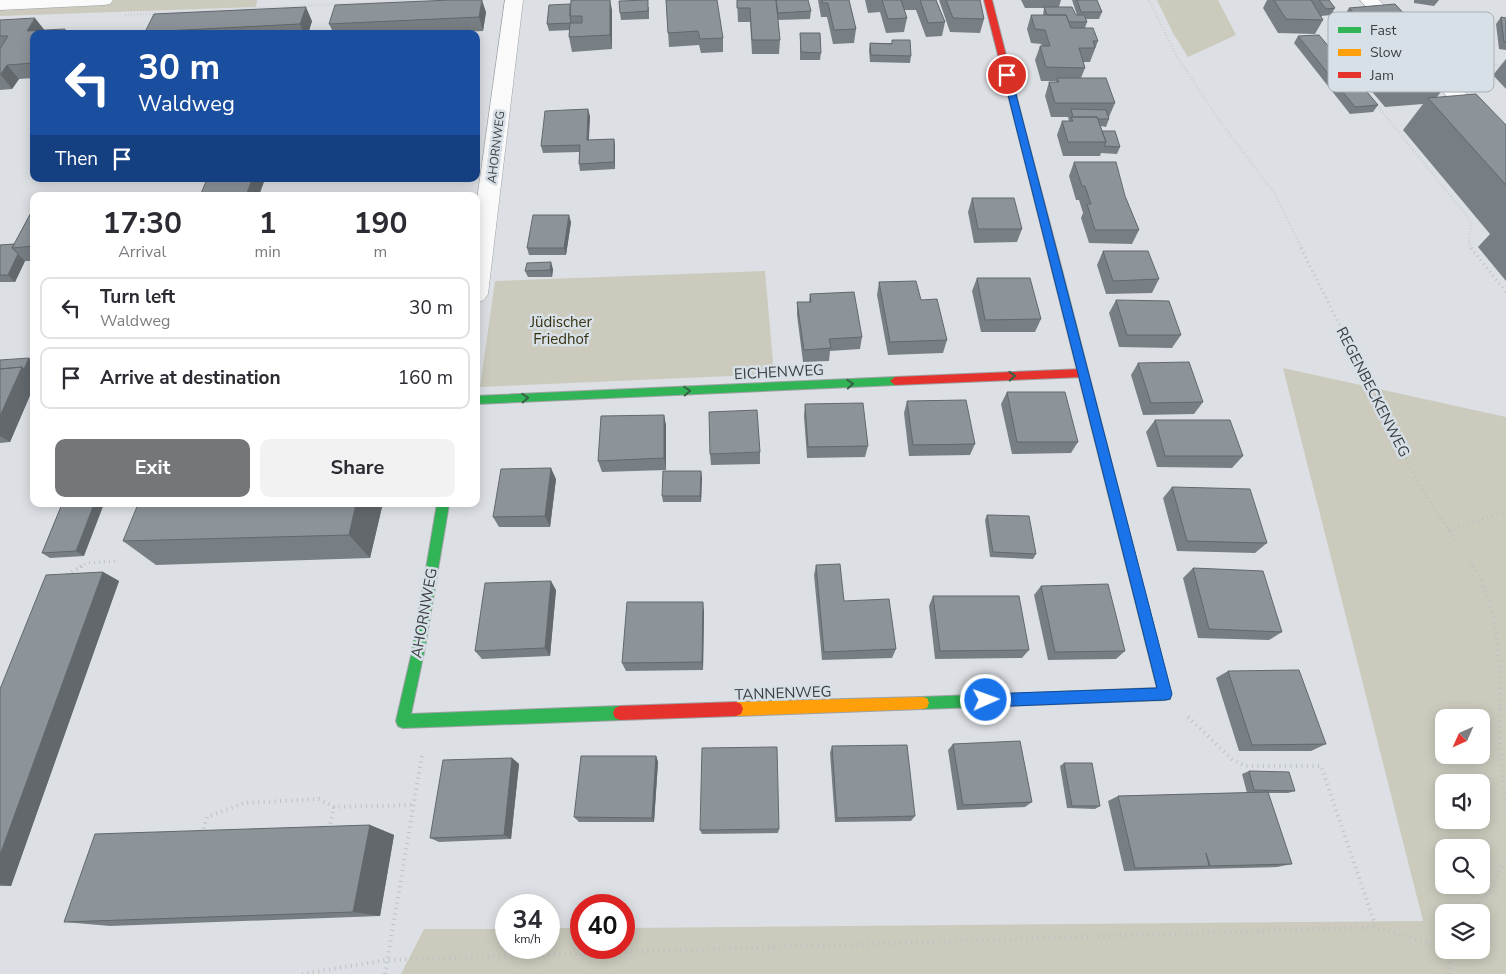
<!DOCTYPE html>
<meta charset="utf-8">
<style>
:root{--surface:#fff;--page:#f2f2f3;--text:#2b2b33;--muted:#7c7c81;--line:#e1e1e2;--accent:#737779}
body{margin:0;font-family:"Nunito Sans",sans-serif;background:var(--page);color:var(--text);height:100vh;display:flex;flex-direction:column;font-size:19px;white-space:nowrap}
*{box-sizing:border-box;margin:0}
p{font-size:16px;color:var(--muted)}
.icon{flex:none;width:28px;height:28px;fill:none;stroke:currentColor;stroke-width:2;stroke-linecap:round;stroke-linejoin:round}
.map{position:relative;flex:1;overflow:hidden}
.drawer{position:absolute;left:30px;top:192px;width:450px;height:315px;display:flex;flex-direction:column;background:var(--surface);border-radius:10px;box-shadow:0 2px 12px #0003}
.drawer>*{flex:none}
.top-card{position:absolute;left:30px;top:30px;width:450px;height:152px;border-radius:10px;box-shadow:0 2px 12px #0003;background:#1a4fa0;color:#fff;overflow:hidden}
.needle{width:32px;rotate:225deg}
.controls{position:absolute;left:1435px;top:709px;display:grid;gap:10px}
.controls a{display:grid;place-items:center;width:55px;height:55px;border-radius:10px;background:var(--surface);box-shadow:0 2px 12px #0003;font-size:25px}
.speed{position:absolute;left:495px;top:894px;display:flex;gap:10px;font-size:25px;font-weight:700;text-align:center}
.speed>*{display:grid;place-content:center;width:65px;height:65px;border-radius:50%;background:var(--surface);box-shadow:0 2px 12px #0003;line-height:1}
.speed small{font-size:12px;font-weight:400}
.speed .limit{border:8px solid #d22;background:#fff;color:#111}
.pin{position:absolute;display:grid;place-items:center;width:42px;height:42px;color:#fff;margin:-21px;border:2px solid #fff;border-radius:50%;box-shadow:0 1px 5px #0007}
.me{position:absolute;width:55px;margin:-28px;rotate:88deg;stroke-linejoin:round;filter:drop-shadow(0 0 4px #0008)}
.turn{display:flex;align-items:center;gap:18px;height:105px;padding:0 25px;font-size:22px}
.turn .icon{width:65px;height:65px;stroke-width:2.5}
.turn b{display:block;font-size:35px;line-height:42px}
.then{display:flex;align-items:center;height:48px;padding:0 25px;background:#0003;gap:10px;font-size:19px}
.eta{display:flex;justify-content:space-evenly;align-items:center;height:85px;text-align:center}
.eta b{font-size:30px;font-weight:700;line-height:35px}
.button{display:flex;gap:10px;margin-top:auto;padding:10px 25px}
.button a{flex:1;height:58px;border-radius:10px;background:var(--accent);color:#fff;font-size:20px;font-weight:700;line-height:58px;text-align:center}
.button a+a{background:var(--page);color:var(--text)}
ul{padding:0;list-style:none}
li{display:flex;align-items:center;gap:15px;height:62px;margin:0 10px 8px;padding:0 15px;border:2px solid var(--line);border-radius:10px}
li div{flex:1}
li b{display:block;font-size:19px}
li em{font-style:normal}
.map>svg:first-child{display:block}
.green{fill:#cbcabd;fill-rule:evenodd}
.lines{fill:none;stroke-linecap:round;stroke-linejoin:round}
.street-casing{stroke:#9da1a4;stroke-width:1}
.fast-casing{stroke:#9da1a4;stroke-width:2}
.slow-casing{stroke:#9da1a4;stroke-width:2}
.jam-casing{stroke:#9da1a4;stroke-width:2}
.path-far2{stroke:#bec1c2;stroke-width:2.5;stroke-dasharray:0.5 2.5;stroke-linecap:butt}
.path-far1{stroke:#bec1c2;stroke-width:3;stroke-dasharray:1 4;stroke-linecap:butt}
.path{stroke:#bec1c2;stroke-width:4;stroke-dasharray:1 4.5;stroke-linecap:butt}
.street{fill:#fafafb;fill-rule:evenodd}
.fast{fill:#30b455;fill-rule:evenodd}
.slow{fill:#ff9f0a;fill-rule:evenodd}
.jam{fill:#e5322d;fill-rule:evenodd}
.wall{fill:#787f84}
.shaded-wall{fill:#62686c}
.building{fill:#8c949a;stroke:#62686c}
.oneway{stroke:#376146}
.route{fill:#1a73e8;stroke:#114b97}
.labels{text-anchor:middle;stroke-width:5;stroke-linejoin:round;paint-order:stroke}
.far-street-label{font-size:12px;fill:#3a3e40;stroke:#d8e0e7}
.park-label{font-size:15px;fill:#36300f;stroke:#d8e0e7}
.street-label{font-size:15px;fill:#3a3e40;stroke:#d8e0e7}
.key{fill:#d8e0e7;stroke:#a9afb5;stroke-width:1}
.key-label{font-size:14px;fill:#3a3e40}
</style>
<div class="map">
<svg width="1506" height="974" viewBox="0 0 1506 974">
<rect width="100%" height="100%" fill="#dce0e4"/>
<path class="green" d="M0 0H257L256 7 0 16Z
M1157 0H1218L1236 35 1188 57 1173 33Z
M765 271 774 374 480 387 495 281Z
M1283 368 1506 417V974H401L424 929H506V948H549V928H581V948H624V928L1423 921ZM1444 718H1481V755H1444ZM1444 782H1481V820H1444ZM1444 848H1481V885H1444ZM1444 912H1481V950H1444Z"/>
<g class="lines">
<g class="street-casing">
<path id="street" d="M0 0H113L110 4 104 5 0 10Z
M505 0H523L488 294 484 300 476 303V207Z
M1360 0H1379L1506 136V156L1499 154Z"/>
</g>
<g class="fast-casing">
<path id="fast" d="M1057 267 1062 270 1171 694 1170 699 1165 700 922 709 917 708 915 703 917 698 922 697 1157 688 1052 270Z
M895 377 900 381 895 385 476 404V396Z
M437 504H449L424 652 411 714 620 706 625 708 627 713 625 718 620 720 403 728 398 726 396 721 412 652Z"/>
</g>
<g class="slow-casing">
<path id="slow" d="M1019 119 1023 122 1062 270 1057 273 1052 270 1015 122Z
M922 697 927 698 929 703 927 708 922 709 736 716 731 714 729 709 731 704 736 702Z"/>
</g>
<g class="jam-casing">
<path id="jam" d="M984 0H992L1023 122 1022 124H1016L1015 122Z
M1083 369 1088 373 1083 377 895 385 890 381 895 377Z
M736 702 741 704 743 709 741 714 736 716 620 720 615 718 613 713 615 708 620 706Z"/>
</g>
<path class="path-far2" d="M1149 0 1176 55 1220 121 1274 193 1302 249
M125 15 423 0
M1469 69 1506 64
M1375 103 1471 221 1469 243 1472 249"/>
<path class="path-far1" d="M1301 248 1421 488 1474 567
M1471 248 1506 292
M1449 530 1506 511
M80 567 87 563 118 561"/>
<path class="path" d="M1473 566C1506 619 1498 678 1500 738 1501 762 1504 787 1506 811
M67 575 82 566
M1500 707H1506
M1188 717 1232 759 1245 766H1321L1376 927
M329 829 334 807
M202 834 207 817 244 803 319 799 334 807 414 805
M1471 912 1492 888 1506 857
M302 974 387 960 1376 927 1444 948
M385 974 422 755
M1448 974 1452 950"/>
<use href="#street" class="street"/>
<use href="#fast" class="fast"/>
<use href="#slow" class="slow"/>
<use href="#jam" class="jam"/>
</g>
<path class="wall" d="M666 0 723 38V52L701 53 699 45 669 47Z
M737 0 811 11 810 19 778 20 780 40 779 54H752L750 22H738Z
M818 0H849L856 29 854 43 833 44 827 17H821Z
M865 0H936L945 22 942 36 926 37 916 10H904L907 18 904 32 886 33 880 12 868 13Z
M939 0H980L984 19 980 33 950 32Z
M1021 0H1061L1059 7 1076 15H1077L1072 0H1097L1102 12 1099 19H1086L1087 22 1085 28 1098 41 1090 62H1083L1085 68 1081 78 1115 103 1109 117H1108L1109 119 1106 127 1101 126 1102 131 1120 147 1117 154 1101 153 1100 156H1063L1057 135 1062 121H1069L1068 117H1051L1045 96 1049 82H1056V81H1041L1035 60 1040 46H1042L1041 44 1031 43 1027 29 1031 15H1043L1044 8H1025Z
M1267 0H1329L1335 8 1331 15 1321 16 1323 20 1315 34 1278 33 1263 8Z
M1414 0H1439L1434 6 1414 3Z
M549 5 612 10V49L572 52 569 37 570 30 549 31 547 24Z
M649 7V19L621 20 620 13Z
M1349 8 1457 71 1437 97 1506 125V281L1478 247 1490 234 1403 130 1423 104 1385 107 1329 41Z
M486 12 483 31 419 34H334L329 24Z
M1501 17 1506 18V50L1499 49 1496 24Z
M0 20 34 34V78L19 79 12 89 0 90Z
M1429 20 1462 35 1456 42 1432 38 1424 27Z
M312 21 308 34H146L145 32Z
M800 33 821 53 820 60H800Z
M1298 36 1378 105 1373 112 1350 114 1294 43Z
M892 40 911 56 910 63 870 62 869 50 870 43H892Z
M1506 59V89L1493 75Z
M590 116 589 140 614 139 615 146V169L580 171 579 164V152L543 153 541 146Z
M1074 162 1125 196 1139 230 1132 244 1089 243 1081 218 1083 213 1079 200H1076L1069 176Z
M972 198 1022 229 1017 242 974 243 968 212Z
M34 207V261H25L15 282H0V245L14 244Z
M571 222 566 255H529L527 248Z
M1103 251 1159 279 1152 293 1106 294 1097 265Z
M553 269 552 277H528L525 271Z
M977 278 1041 319 1035 332H981L972 291Z
M879 282 921 300 947 340 943 353 888 355 877 295Z
M810 294 862 337 860 349 830 351 829 361 803 362 797 315V302H809Z
M1116 300 1181 335 1172 348 1119 347 1109 313Z
M0 360 34 377V386L10 442 0 443Z
M1138 363 1203 402 1194 414 1143 415 1131 375Z
M1007 392 1078 442 1071 453 1012 454 1001 404Z
M907 401 975 444 970 455 909 456 904 413Z
M805 404 868 446 865 457 807 458 804 416Z
M664 415 666 426V470L602 472 598 461Z
M1155 420 1243 456 1232 468 1157 467 1146 432Z
M760 452V464L711 465 710 454Z
M702 477 701 502H663L662 496Z
M556 479 550 527H499L493 517Z
M1172 487 1267 543 1255 553 1177 551 1163 498Z
M62 504 84 556 50 558 42 553Z
M382 507 370 558 156 565 123 541Z
M987 515 1036 554 1033 559 990 557 985 520Z
M816 565 844 601 896 649 892 658 822 660 814 575Z
M1193 568 1282 632 1269 640 1198 638 1183 578Z
M103 572 119 581 11 886H0V689Z
M1041 586 1125 651 1116 659 1048 660 1034 595Z
M556 590 550 656 482 659 475 651Z
M933 596 1029 650 1022 658 935 659 929 606Z
M704 611 703 670 626 671 622 663Z
M1228 671 1326 744 1311 751H1239L1216 678Z
M953 744 1032 802 1025 807 957 810 948 750Z
M832 746 915 816 911 821 835 822 830 753Z
M656 756 658 762 654 822H579L574 817Z
M512 758 519 764 511 839 439 842 430 838Z
M1064 763 1100 806 1095 809 1067 808 1060 766Z
M1249 771 1295 791 1288 793H1268L1292 864 1277 867 1124 871 1108 801 1118 796 1247 793 1242 774Z
M370 825 394 835 380 916 110 926 64 922Z
M779 829 778 833 702 834 700 830Z"/>
<path class="shaded-wall" d="M482 0 486 12 483 31 479 17Z
M610 0 612 10V49L610 35Z
M306 7 312 21 308 34H304L300 24Z
M35 18 46 32 27 31Z
M65 29 68 34H62Z
M7 65 19 79 12 89 1 75Z
M588 109 590 116 588 147 587 140Z
M614 139 615 146V169L614 162Z
M252 179H265L259 196H246Z
M569 215 571 222 566 255 564 248Z
M18 254 25 261 15 282 8 275Z
M551 262 553 269 552 277 550 270Z
M29 358 34 363V370L32 376 34 377V386L10 442 0 436V416L22 367Z
M664 415 666 426V470L664 458Z
M551 468 556 479 550 527 545 516Z
M701 471 702 477 701 502 700 496Z
M94 504H104L84 556 76 551Z
M356 504H379L382 507 370 558 349 535Z
M103 572 119 581 11 886 0 884V855Z
M551 581 556 590 550 656 545 648Z
M703 602 704 611 703 670 702 662Z
M656 756 658 762 654 822 652 818Z
M512 758 519 764 511 839 504 835Z
M370 825 394 835 380 916 353 912Z"/>
<path class="building" d="M450 0H482L479 17 329 24 335 5Z
M571 0H610V35L569 37 570 23H582V16H570Z
M648 0V11L620 13 619 1Z
M666 0H717L723 38 700 39 698 31 668 33Z
M737 0H776L780 40H752L750 8H737Z
M776 0H808L811 11 778 13Z
M822 0H849L856 29 834 30 828 3H822Z
M882 0H901L907 18 888 19Z
M920 0H936L945 22 928 23Z
M946 0H980L984 19 953 18Z
M1077 0H1097L1102 12H1081Z
M1274 0H1311L1323 20 1286 19Z
M1319 0H1329L1335 8 1326 9Z
M570 4V16L571 23 547 24 549 5Z
M1395 4 1457 71 1409 75 1349 8Z
M306 7 300 24 145 32 154 14Z
M1044 7H1072L1076 15H1084L1087 22H1069L1066 15H1047Z
M1031 15H1066L1071 28H1093L1098 41H1093L1095 48H1079L1085 68 1046 67 1040 46H1050L1045 30 1035 29Z
M1501 17 1506 18V42H1504Z
M35 18 27 31 65 29 62 34H34V63L7 65 0 75V49L8 36H0V20Z
M800 33H820L821 53 801 52Z
M1319 35 1378 105 1355 107 1298 36Z
M892 40H910L911 56 871 55 870 43 892 44Z
M1057 78H1106L1115 103H1055L1049 82H1059Z
M1476 94 1506 125V185L1428 98Z
M588 109 587 140 614 139V162L579 164 580 145 541 146 545 111Z
M1071 109 1106 110 1109 119H1098L1097 117H1073Z
M1071 117H1097L1106 142H1068L1062 121H1073Z
M1102 131H1115L1120 147 1104 146 1106 142Z
M1074 162H1116L1125 196 1139 230H1095L1087 204H1091L1085 186H1082Z
M207 179H252L246 196H200Z
M972 198H1014L1022 229H978Z
M34 207V246L12 248Z
M533 215H569L564 248H527Z
M14 244 12 248 18 254 8 275H0V245Z
M1103 251H1148L1159 279 1113 281Z
M551 262 550 270 525 271 527 263Z
M977 278H1030L1041 319 985 320Z
M916 281 921 300 937 299 947 340 890 342 879 282Z
M854 292 862 337 829 339 831 348 804 350 797 302H811L810 294Z
M1116 300 1169 301 1181 335H1127Z
M29 358 24 369 22 367 0 369V360Z
M1189 362 1203 402 1151 403 1138 363Z
M22 367 0 416V369Z
M1007 392H1065L1078 442H1017Z
M966 400 975 444 913 445 907 401Z
M863 403 868 446 808 447 805 404Z
M757 410 760 452 710 454 709 412Z
M664 415V458L598 461 601 416Z
M1155 420H1230L1243 456H1165Z
M551 468 545 516 493 517 501 469Z
M663 471H701L700 496H662Z
M1172 487 1250 489 1267 543 1187 541Z
M62 504H94L76 551 42 553Z
M138 504H356L349 535 123 541Z
M987 515 1029 516 1036 554 993 552Z
M840 564 844 601 889 599 896 649 824 652 816 565Z
M1193 568 1263 571 1282 632 1209 629Z
M103 572 0 855V689L46 575Z
M551 581 545 648 475 651 485 583Z
M1108 584 1125 651 1055 652 1041 586Z
M933 596H1019L1029 650 940 651Z
M627 602H703L702 662 622 663Z
M1299 670 1326 744 1252 745 1228 671Z
M1020 741 1032 802 963 805 953 744Z
M907 745 915 816 837 818 832 746Z
M777 747 779 829 700 830 702 748Z
M581 756H656L652 818 574 817Z
M512 758 504 835 430 838 443 760Z
M1064 763H1092L1100 806H1072Z
M1249 771 1289 772 1295 791 1254 790Z
M1268 792 1292 864 1210 866 1206 853 1209 866 1135 868 1118 796Z
M370 825 353 912 64 922 95 834Z"/>
<defs><path id="oneway-chevron" d="M-2-3.5L2.5 0L-2 3.5" fill="none" stroke-width="1.6" stroke-linecap="round" stroke-linejoin="round" transform="scale(1.25)"/></defs>
<g class="oneway">
<use href="#oneway-chevron" transform="translate(1012 376) rotate(-3)"/>
<use href="#oneway-chevron" transform="translate(850 384) rotate(-3)"/>
<use href="#oneway-chevron" transform="translate(687 391) rotate(-3)"/>
<use href="#oneway-chevron" transform="translate(525 398) rotate(-3)"/>
</g>
<path class="route" d="M1007 72 1011 75 1172 694 1170 699 1165 700 986 707 981 705 979 700 981 696 986 694 1157 688 1003 75Z"/>
<g class="labels">
<g class="far-street-label">
<text transform="translate(496 147) rotate(-83)" y="4">AHORNWEG</text>
</g>
<g class="park-label">
<text x="561" y="327">Jüdischer<tspan x="561" dy="17">Friedhof</tspan></text>
</g>
<g class="street-label">
<text transform="translate(779 372) rotate(-3)" y="5">EICHENWEG</text>
<text transform="translate(1373 392) rotate(63)" y="5">REGENBECKENWEG</text>
<text transform="translate(424 613) rotate(-80)" y="5">AHORNWEG</text>
<text transform="translate(783 693) rotate(-2)" y="5">TANNENWEG</text>
</g>
</g>
<rect x="1328" y="12" width="166" height="80" rx="8" class="key"/>
<rect x="1338" y="27" width="23" height="6" fill="#30b455"/>
<rect x="1338" y="49" width="23" height="7" fill="#ff9f0a"/>
<rect x="1338" y="72" width="23" height="6" fill="#e5322d"/>
<g class="key-label">
<text x="1370" y="35">Fast</text>
<text x="1370" y="57">Slow</text>
<text x="1370" y="80">Jam</text>
</g>
</svg>
<div class="controls">
<a><svg class="needle" viewBox="-14 -14 28 28"><path d="M0-13l5 13h-10z" fill="#e53935"/><path d="M0 13l5-13h-10z" fill="#7c7c81"/></svg></a>
<a><svg class="icon" aria-label="sound" viewBox="0 0 24 24"><path d="M4 9h4l5-4v14l-5-4H4zM17 9q2 3 0 6"/></svg></a>
<a><svg class="icon" aria-label="search" viewBox="0 0 24 24"><circle cx="10" cy="10" r="6"/><path d="M15 15l6 6"/></svg></a>
<a><svg class="icon" aria-label="layers" viewBox="0 0 24 24"><path d="M12 4l9 5-9 5-9-5zM3 14l9 5 9-5"/></svg></a>
</div>
<div class="speed"><div>34<small>km/h</small></div><div class="limit">40</div></div>
<div class="pin" style="left:1007px;top:75px;background:#d93025"><svg class="icon" aria-label="arrive" viewBox="0 0 24 24"><path d="M6 21V4h12l-3 4 3 4H6"/></svg></div>
<svg class="me" style="left:986px;top:700px" viewBox="-20 -20 40 40"><circle r="17" fill="#1a73e8" stroke="#fff" stroke-width="3"/><path d="M0-11L8 9 0 5-8 9z" fill="#fff"/></svg>
<div class="top-card">
<div class="turn"><svg class="icon" aria-label="left" viewBox="0 0 24 24"><path d="M17 20v-9H6M10 6l-5 5 5 5"/></svg><div><b>30 m</b>Waldweg</div></div>
<div class="then">Then<svg class="icon" aria-label="arrive" viewBox="0 0 24 24"><path d="M6 21V4h12l-3 4 3 4H6"/></svg></div>
</div>
<section class="drawer">
<div class="eta">
<div><b>17:30</b><p>Arrival</p></div>
<div><b>1</b><p>min</p></div>
<div><b>190</b><p>m</p></div>
</div>
<ul>
<li><svg class="icon" aria-label="left" viewBox="0 0 24 24"><path d="M17 20v-9H6M10 6l-5 5 5 5"/></svg><div><b>Turn left</b><p>Waldweg</p></div><em>30 m</em></li>
<li><svg class="icon" aria-label="arrive" viewBox="0 0 24 24"><path d="M6 21V4h12l-3 4 3 4H6"/></svg><div><b>Arrive at destination</b></div><em>160 m</em></li>
</ul>
<div class="button"><a>Exit</a><a>Share</a></div>
</section>
</div>
